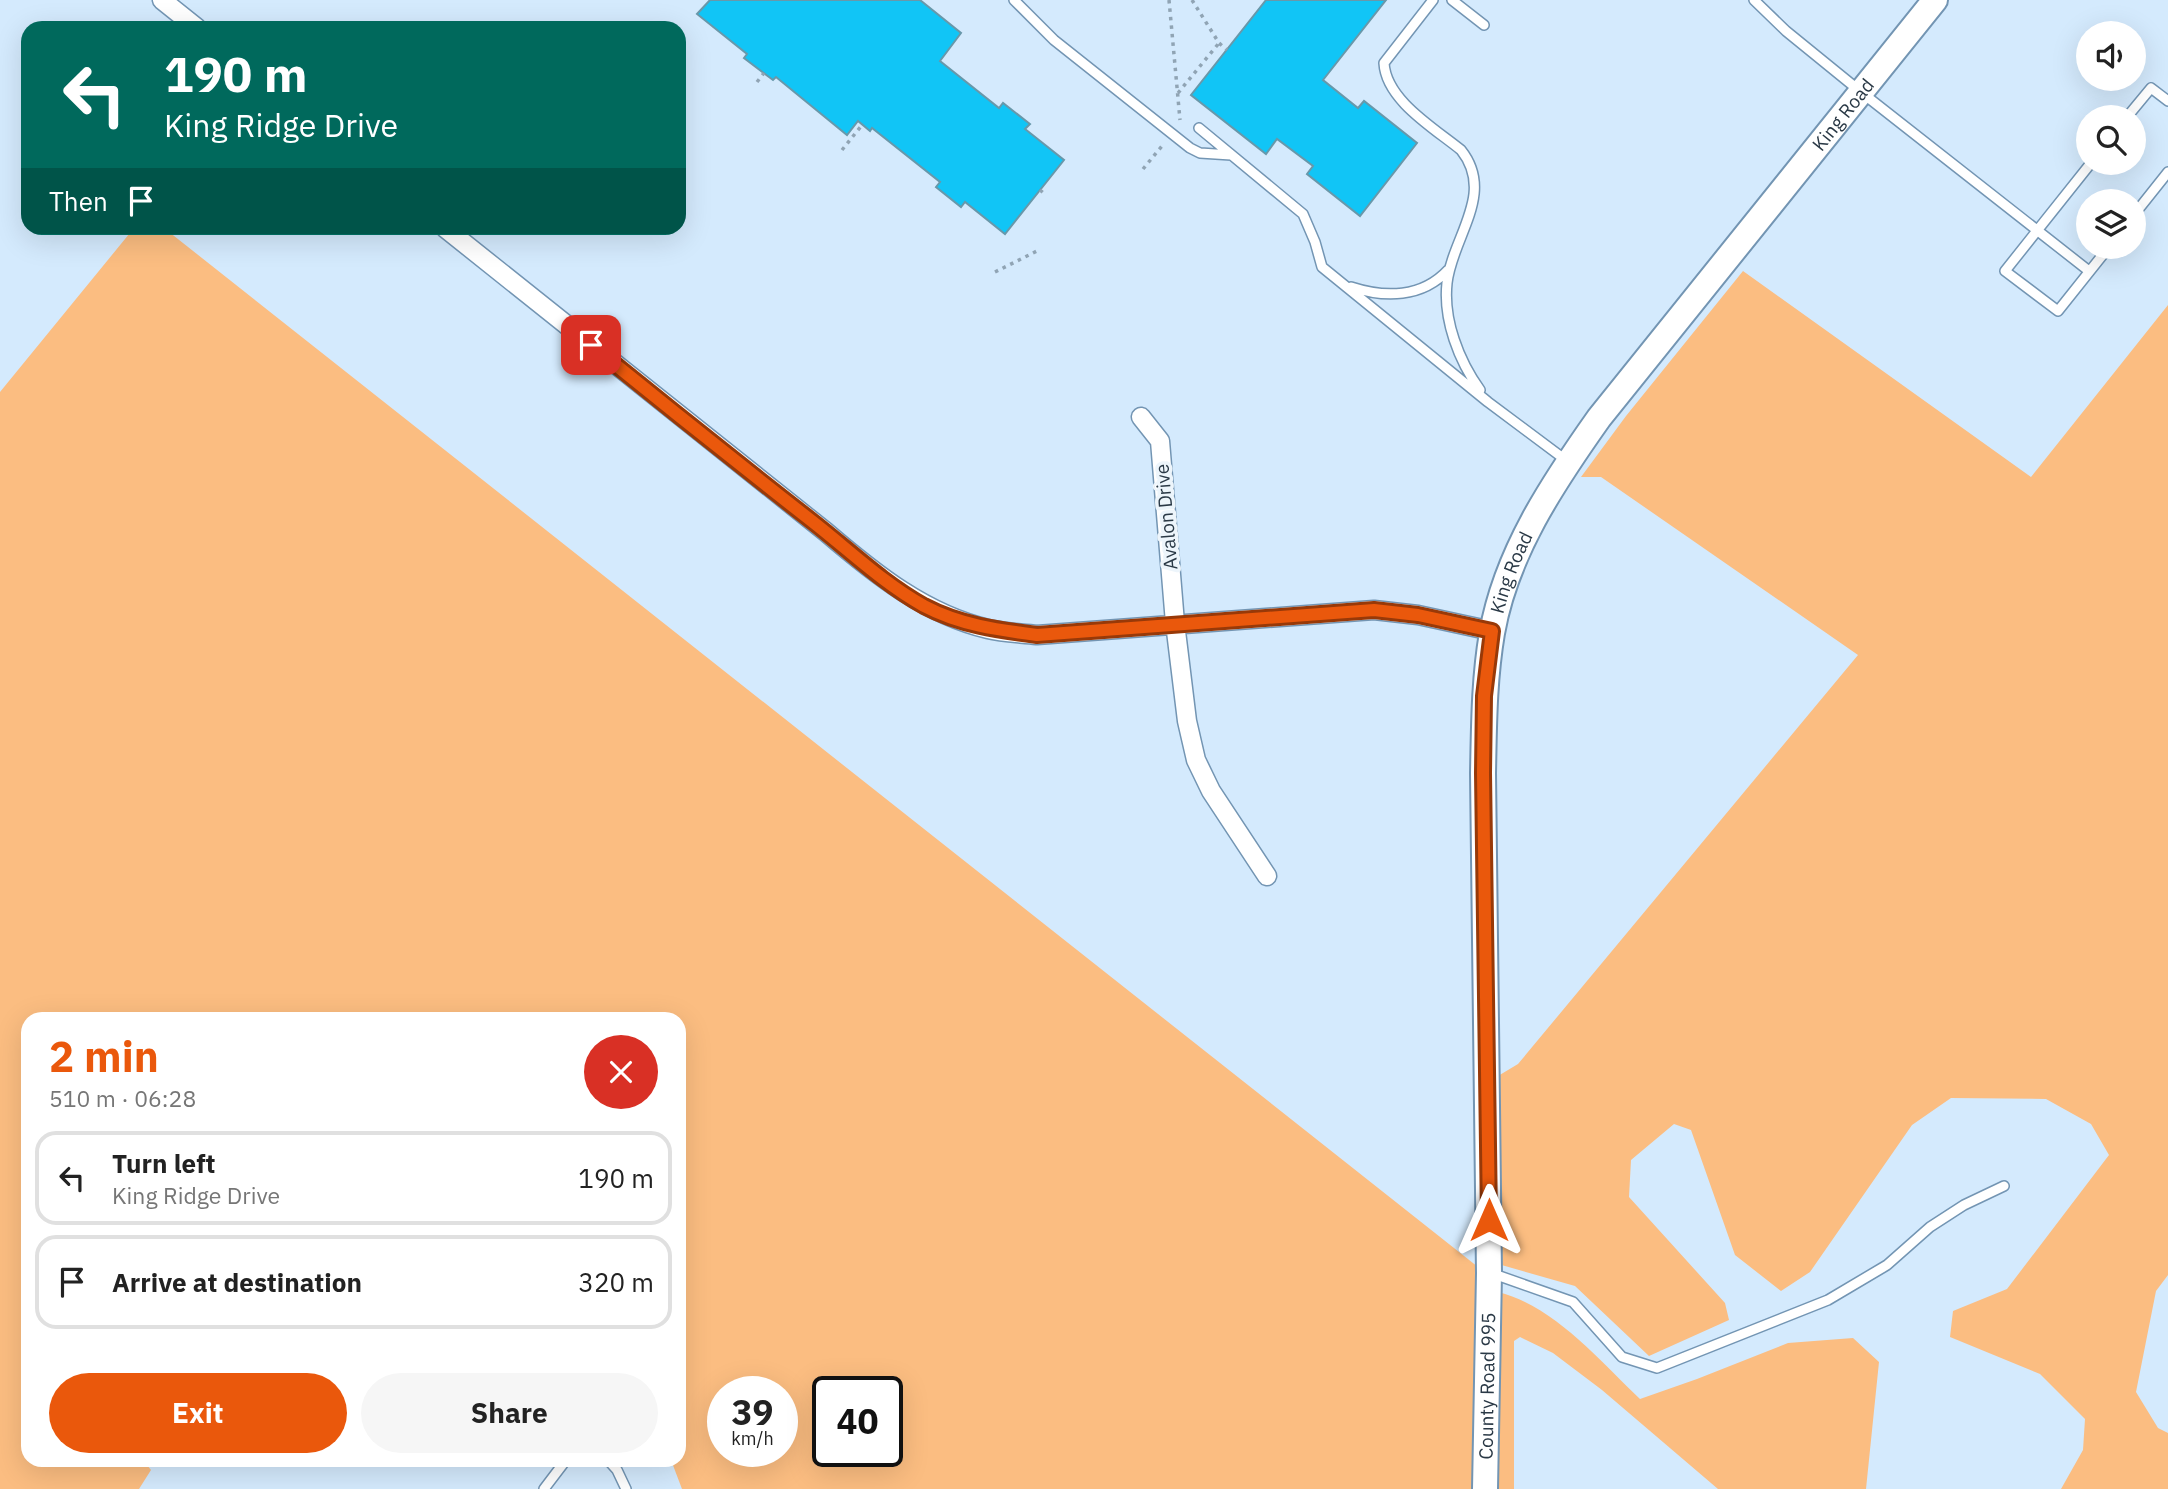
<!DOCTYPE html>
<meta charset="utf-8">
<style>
:root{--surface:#fff;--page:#f6f6f6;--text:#222;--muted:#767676;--line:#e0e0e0;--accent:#ea580c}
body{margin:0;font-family:"IBM Plex Sans",sans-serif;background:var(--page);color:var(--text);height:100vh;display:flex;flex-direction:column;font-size:26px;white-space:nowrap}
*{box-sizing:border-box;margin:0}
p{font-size:23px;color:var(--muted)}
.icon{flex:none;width:38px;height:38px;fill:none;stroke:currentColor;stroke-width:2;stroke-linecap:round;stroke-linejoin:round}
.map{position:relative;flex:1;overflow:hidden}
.details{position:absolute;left:21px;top:1012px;width:665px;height:455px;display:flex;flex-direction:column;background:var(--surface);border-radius:21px;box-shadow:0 7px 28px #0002}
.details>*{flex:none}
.guide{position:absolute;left:21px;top:21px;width:665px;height:214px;border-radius:21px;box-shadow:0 7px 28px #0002;background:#00695c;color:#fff;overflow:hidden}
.controls{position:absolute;left:2076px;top:21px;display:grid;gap:14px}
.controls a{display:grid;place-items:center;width:70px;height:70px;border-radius:50%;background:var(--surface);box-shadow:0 7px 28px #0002;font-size:35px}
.speed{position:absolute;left:707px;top:1376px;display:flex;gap:14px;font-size:35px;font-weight:700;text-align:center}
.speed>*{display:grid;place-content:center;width:91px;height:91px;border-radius:50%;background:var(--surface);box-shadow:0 7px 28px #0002;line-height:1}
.speed small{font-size:18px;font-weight:400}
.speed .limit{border:4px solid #111;border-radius:10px;background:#fff;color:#111}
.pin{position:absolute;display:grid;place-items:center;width:60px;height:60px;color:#fff;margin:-30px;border-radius:14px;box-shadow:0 4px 10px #0006}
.me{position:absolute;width:77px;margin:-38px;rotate:0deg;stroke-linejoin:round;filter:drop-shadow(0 0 5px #0008)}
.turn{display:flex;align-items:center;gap:24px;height:147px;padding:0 28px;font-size:32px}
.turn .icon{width:91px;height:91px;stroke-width:2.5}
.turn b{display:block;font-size:49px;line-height:60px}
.then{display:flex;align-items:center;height:66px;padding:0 28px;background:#0003;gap:14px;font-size:26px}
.round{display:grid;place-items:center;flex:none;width:74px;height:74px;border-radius:37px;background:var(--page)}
.overview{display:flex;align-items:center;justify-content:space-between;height:119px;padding:0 28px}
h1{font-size:42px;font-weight:800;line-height:52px;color:var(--accent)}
.cta{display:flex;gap:14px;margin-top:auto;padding:14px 28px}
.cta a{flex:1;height:80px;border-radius:42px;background:var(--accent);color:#fff;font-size:28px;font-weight:800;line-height:80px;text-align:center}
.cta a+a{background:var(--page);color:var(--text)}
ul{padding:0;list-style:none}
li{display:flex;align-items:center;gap:21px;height:94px;margin:0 14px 10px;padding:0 14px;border:4px solid var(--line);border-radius:21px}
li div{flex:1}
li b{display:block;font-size:26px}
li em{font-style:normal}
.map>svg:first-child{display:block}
.green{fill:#fbbd81;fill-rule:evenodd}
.building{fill:#11c5f6;stroke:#6898aa;stroke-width:2}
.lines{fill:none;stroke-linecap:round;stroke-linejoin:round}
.lane-casing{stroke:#7395b3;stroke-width:12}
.street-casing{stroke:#7395b3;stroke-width:21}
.secondary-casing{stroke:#7395b3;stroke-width:28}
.path{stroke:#90a4b4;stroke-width:3.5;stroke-dasharray:3.5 5;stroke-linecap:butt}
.lane{stroke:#fff;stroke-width:9}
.street{stroke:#fff;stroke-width:18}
.secondary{stroke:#fff;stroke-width:24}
.route-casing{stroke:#983908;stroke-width:18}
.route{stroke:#ea580c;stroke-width:12}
.labels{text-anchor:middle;stroke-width:7;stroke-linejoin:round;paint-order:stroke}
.street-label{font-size:19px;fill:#2a3946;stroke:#edf5fb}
</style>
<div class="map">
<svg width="2168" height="1489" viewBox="0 0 2168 1489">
<rect width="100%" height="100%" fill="#d4eafd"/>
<path class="green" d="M134 228H164L1478 1267 1474 1489H682L671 1460H679V1018H28V1460H143L151 1470 139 1489H0V392ZM723 1391H782V1451H723ZM828 1391H887V1451H828Z
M1743 271 2031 477 2168 305V1275L2156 1291 2136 1392 2158 1428 2168 1433V1489H2061L2083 1450 2085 1419 2040 1374 1950 1337 1953 1311 2007 1289 2109 1155 2091 1124 2046 1099 1951 1098 1912 1125 1810 1272 1781 1291 1735 1255 1691 1130 1674 1124 1631 1160 1629 1197 1725 1303 1729 1320 1649 1356 1575 1286 1498 1264V1076L1518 1064 1858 655 1601 477H1581L1626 416Z
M1498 1292C1554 1306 1600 1361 1640 1399L1697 1379 1788 1343 1853 1338 1879 1362 1866 1489H1718L1602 1390 1553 1353 1520 1337 1514 1341V1489H1496Z"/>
<path class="building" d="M710 0H920L961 33 940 61 999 108 1003 103 1030 124 1025 129 1064 160 1005 234 965 202 961 207 936 187 940 182 872 128 870 131 858 121 847 135 776 77 773 80 744 58 747 54 697 14Z
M1266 0H1386L1323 80 1358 108 1364 101 1417 143 1360 216 1307 174 1313 166 1277 139 1266 154 1191 95Z"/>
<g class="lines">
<g class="lane-casing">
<path id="lane" d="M1014 0 1054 40 1190 148 1200 153 1231 155
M1433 0 1384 63C1386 100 1434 128 1461 150 1496 194 1452 237 1447 283 1443 320 1459 361 1480 390
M1452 0 1484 25
M1754 0 1786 31 1861 92 2089 271
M2127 117 2151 88 2168 101
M1199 128 1303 214 1315 242 1322 267 1488 402 1567 461
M2091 163 2005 271 2058 311 2109 247
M2133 216 2168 172
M1351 287C1385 298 1422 298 1448 270
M1491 1273 1573 1302 1622 1357 1657 1368 1828 1300 1887 1265 1930 1227 1964 1205 2004 1186
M608 1460 617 1470 626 1489
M544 1489 566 1460"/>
</g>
<g class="street-casing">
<path id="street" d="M162 0 197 28
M445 228 826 532C875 574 925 614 988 629 1004 633 1021 633 1037 635L1374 610 1418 615 1492 631
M1141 417 1160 441 1175 623 1187 721 1196 760 1211 791 1267 876"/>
</g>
<g class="secondary-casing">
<g id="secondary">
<path id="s1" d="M1485 1489 1489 1273 1483 773C1484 726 1484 680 1492 633 1506 553 1553 483 1599 418L1935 0"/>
</g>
</g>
<path class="path" d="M1169 0 1180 120
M1192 0 1219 43 1227 50
M757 82 764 73
M1178 93 1219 43
M842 150 862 125
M1143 169 1162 146
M1040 190 1046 195
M995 272 1039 250"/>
<use href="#lane" class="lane"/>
<use href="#street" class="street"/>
<use href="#secondary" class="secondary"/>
</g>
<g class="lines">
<g class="route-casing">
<path id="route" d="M591 345C665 405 739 464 813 522 850 551 883 583 924 606 960 625 998 630 1037 635L1374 610 1418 615 1492 631 1484 696 1483 773 1489 1220"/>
</g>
<use href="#route" class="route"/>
</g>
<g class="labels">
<g class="street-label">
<text dy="7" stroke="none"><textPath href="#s1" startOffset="1488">King Road</textPath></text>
<text transform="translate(1166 517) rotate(-95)" y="7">Avalon Drive</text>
<text dy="7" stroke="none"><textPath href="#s1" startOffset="920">King Road</textPath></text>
<text dy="7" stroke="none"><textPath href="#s1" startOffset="103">County Road 995</textPath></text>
</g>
</g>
</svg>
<div class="controls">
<a><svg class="icon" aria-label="sound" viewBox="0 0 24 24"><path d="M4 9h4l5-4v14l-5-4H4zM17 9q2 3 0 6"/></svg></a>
<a><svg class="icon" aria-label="search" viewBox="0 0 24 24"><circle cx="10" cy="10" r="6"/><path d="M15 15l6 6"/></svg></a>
<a><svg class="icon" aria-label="layers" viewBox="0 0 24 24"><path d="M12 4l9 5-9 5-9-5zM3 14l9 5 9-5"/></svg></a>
</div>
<div class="speed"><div>39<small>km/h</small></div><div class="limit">40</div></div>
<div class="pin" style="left:591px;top:345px;background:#d93025"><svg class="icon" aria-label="arrive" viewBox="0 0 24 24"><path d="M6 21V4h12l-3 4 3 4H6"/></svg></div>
<svg class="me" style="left:1489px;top:1220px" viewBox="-20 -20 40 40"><path d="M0-17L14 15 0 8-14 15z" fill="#ea580c" stroke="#fff" stroke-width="4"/></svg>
<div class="guide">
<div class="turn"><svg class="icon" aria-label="left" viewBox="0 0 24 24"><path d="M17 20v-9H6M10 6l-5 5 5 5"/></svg><div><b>190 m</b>King Ridge Drive</div></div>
<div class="then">Then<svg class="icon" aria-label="arrive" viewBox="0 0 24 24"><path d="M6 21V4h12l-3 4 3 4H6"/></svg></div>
</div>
<section class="details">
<div class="overview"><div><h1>2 min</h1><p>510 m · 06:28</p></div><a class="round" style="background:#d93025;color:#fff"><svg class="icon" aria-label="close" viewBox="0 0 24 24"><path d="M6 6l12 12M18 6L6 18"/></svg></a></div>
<ul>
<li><svg class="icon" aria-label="left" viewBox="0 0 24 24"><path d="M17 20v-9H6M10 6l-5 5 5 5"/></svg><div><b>Turn left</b><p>King Ridge Drive</p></div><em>190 m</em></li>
<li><svg class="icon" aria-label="arrive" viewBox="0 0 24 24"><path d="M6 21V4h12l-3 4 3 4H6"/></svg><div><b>Arrive at destination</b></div><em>320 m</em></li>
</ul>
<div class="cta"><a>Exit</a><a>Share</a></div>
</section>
</div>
